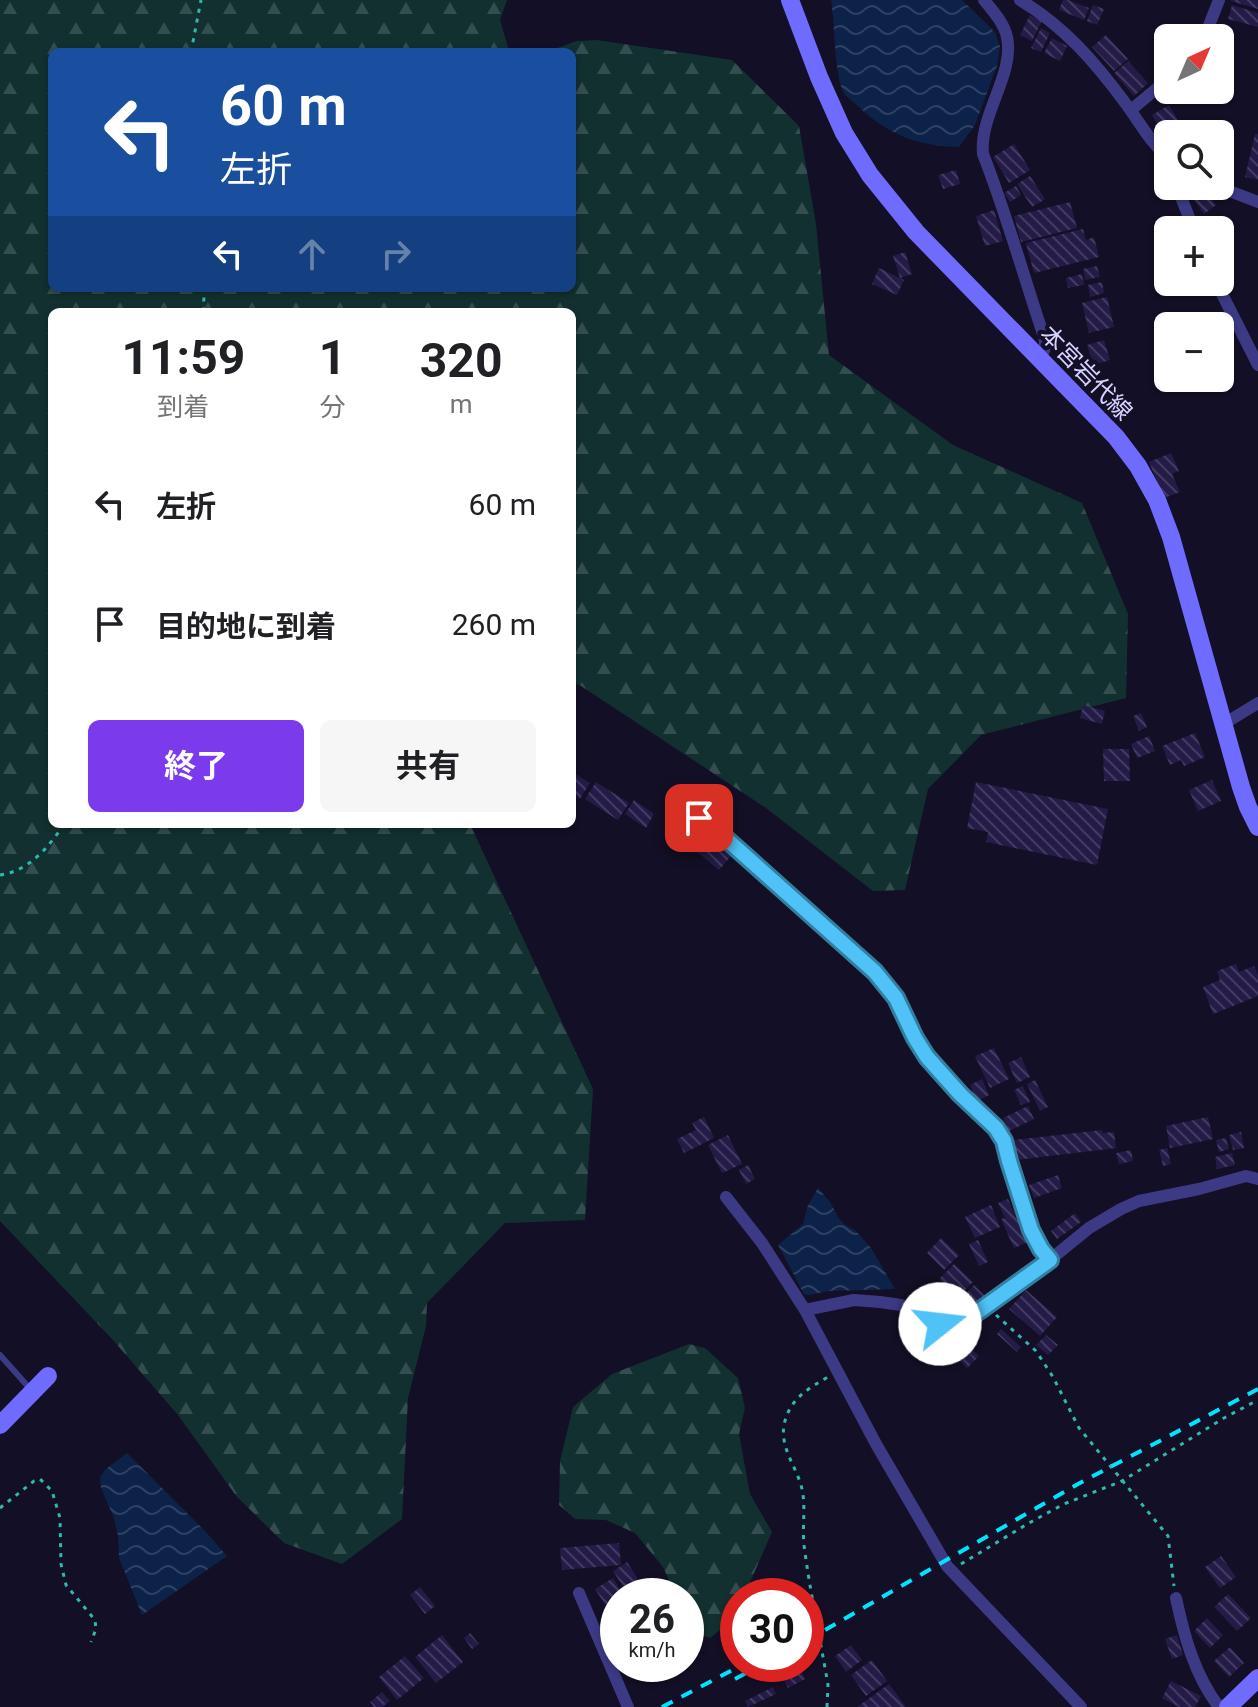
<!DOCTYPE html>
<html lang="ja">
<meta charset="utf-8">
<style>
:root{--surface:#fff;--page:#f6f6f6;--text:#202124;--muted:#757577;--accent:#7c3aed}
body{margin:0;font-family:Roboto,"Noto Sans JP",sans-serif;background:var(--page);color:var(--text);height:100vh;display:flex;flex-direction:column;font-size:30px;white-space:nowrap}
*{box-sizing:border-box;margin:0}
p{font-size:26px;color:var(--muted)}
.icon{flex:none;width:44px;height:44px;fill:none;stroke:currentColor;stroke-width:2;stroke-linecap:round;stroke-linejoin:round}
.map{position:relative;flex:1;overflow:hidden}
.sheet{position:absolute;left:48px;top:308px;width:528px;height:520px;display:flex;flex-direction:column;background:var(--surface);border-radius:12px;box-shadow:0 2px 6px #0004}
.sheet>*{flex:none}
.top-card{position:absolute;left:48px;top:48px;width:528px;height:244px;border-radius:12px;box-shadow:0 2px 6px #0004;background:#1a4fa0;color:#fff;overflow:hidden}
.needle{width:52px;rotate:44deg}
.controls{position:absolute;left:1154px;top:24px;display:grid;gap:16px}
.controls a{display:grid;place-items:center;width:80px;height:80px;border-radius:12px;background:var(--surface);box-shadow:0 2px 6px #0004;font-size:40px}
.speed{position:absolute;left:600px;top:1578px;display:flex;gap:16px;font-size:40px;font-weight:700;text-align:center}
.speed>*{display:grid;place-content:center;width:104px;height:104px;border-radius:50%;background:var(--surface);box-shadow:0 2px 6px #0004;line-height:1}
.speed small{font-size:20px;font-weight:400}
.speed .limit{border:12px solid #d22;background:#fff;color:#111}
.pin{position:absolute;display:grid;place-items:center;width:68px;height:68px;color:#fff;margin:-34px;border-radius:16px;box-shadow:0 4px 12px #0006}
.me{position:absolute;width:88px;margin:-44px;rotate:74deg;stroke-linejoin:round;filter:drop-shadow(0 0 6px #0008)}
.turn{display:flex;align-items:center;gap:28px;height:168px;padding:0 40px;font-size:36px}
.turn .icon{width:104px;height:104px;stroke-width:2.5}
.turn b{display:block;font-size:56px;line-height:68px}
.lanes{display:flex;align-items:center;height:76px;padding:0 40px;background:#0003;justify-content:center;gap:40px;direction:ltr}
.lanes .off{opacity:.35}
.eta{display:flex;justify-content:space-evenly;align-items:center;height:136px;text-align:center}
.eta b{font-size:48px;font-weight:700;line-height:56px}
.cta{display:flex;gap:16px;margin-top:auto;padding:16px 40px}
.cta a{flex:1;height:92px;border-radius:12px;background:var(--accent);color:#fff;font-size:32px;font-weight:700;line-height:92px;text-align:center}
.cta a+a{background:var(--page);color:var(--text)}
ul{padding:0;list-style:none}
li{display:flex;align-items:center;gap:24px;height:120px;padding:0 40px}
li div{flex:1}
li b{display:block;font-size:30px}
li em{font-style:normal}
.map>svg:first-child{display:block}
.forest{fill:url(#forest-firs)}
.water{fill:url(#water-waves)}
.building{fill:url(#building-back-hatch)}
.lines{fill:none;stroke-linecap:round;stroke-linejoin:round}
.path{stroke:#2fb8b0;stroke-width:3;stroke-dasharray:4 6;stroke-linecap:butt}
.lane{stroke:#3d3a85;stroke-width:6}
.street{stroke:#3d3a85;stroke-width:12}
.secondary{stroke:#6f6bff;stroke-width:18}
.rail{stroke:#00e5ff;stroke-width:4;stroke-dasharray:12 10;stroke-linecap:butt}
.route-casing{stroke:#337fa1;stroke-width:20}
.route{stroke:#4fc3f7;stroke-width:14}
.labels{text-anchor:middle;stroke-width:8;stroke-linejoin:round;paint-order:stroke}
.street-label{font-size:24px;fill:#d9d4ff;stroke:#130f26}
</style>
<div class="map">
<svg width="1258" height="1707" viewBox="0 0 1258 1707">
<defs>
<pattern id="forest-firs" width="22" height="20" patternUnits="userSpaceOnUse" patternTransform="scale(2)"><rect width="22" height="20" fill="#12302f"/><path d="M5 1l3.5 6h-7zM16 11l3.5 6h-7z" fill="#344d4e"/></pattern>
<pattern id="water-waves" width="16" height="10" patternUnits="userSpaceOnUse" patternTransform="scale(2)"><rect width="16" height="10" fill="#0c2248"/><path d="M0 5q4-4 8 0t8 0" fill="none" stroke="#2f4163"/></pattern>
<pattern id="building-back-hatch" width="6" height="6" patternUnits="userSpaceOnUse" patternTransform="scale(2)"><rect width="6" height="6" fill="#241b47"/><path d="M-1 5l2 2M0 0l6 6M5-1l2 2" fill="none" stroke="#433b63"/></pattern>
</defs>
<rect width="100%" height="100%" fill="#130f26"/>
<path class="forest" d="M0 0H507L500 20 509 51 511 52H52V288H572V52H546L577 41 597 40 732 60 799 126 816 224 829 355 953 445 1082 503 1128 614 1126 698 981 735 928 789 905 890 873 891 766 808 581 686 572 682V312H52V824H470L593 1089 585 1220 505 1223 427 1303 426 1326 408 1398 402 1519 342 1564 284 1543 237 1497 178 1415 112 1339 0 1221Z
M689 1344 705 1348 738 1378 745 1408 739 1434 750 1494 772 1532 744 1596H738V1612L736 1617 710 1638 697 1633 686 1614V1596H676L663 1567 635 1533 606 1520 575 1519 559 1505 560 1461 573 1407 612 1374Z"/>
<path class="water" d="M831 0H962L995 32 1000 46 997 66 975 125 959 147C920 146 891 136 862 110 857 104 848 99 844 93 834 77 835 22 831 0Z
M818 1188 830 1202 838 1217 844 1224 856 1231 871 1248 895 1289 829 1291 808 1295 804 1294 778 1245 803 1224 808 1205Z
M127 1453 206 1532 227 1556 142 1615 119 1558 118 1536 114 1518 101 1488 100 1477 106 1469Z"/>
<path class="building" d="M1063 0H1068L1089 8 1084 20 1059 10Z
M1231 0H1258V9L1231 1Z
M1093 5 1104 9 1097 25 1087 21Z
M1232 5 1258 13V27L1228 19Z
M1030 15 1042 21 1032 41 1020 35Z
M1041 28 1050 33 1041 52 1031 48Z
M1106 35 1128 59 1114 71 1092 47Z
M1052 38 1067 46 1060 61 1044 53Z
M1128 61 1148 83 1134 96 1114 73Z
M1169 105 1186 134H1168V142L1152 115Z
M1255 134H1258V180L1245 177Z
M1014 144 1030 170 1009 183 993 157Z
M956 170 960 184 943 189 938 175Z
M1030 176 1045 199 1032 207 1017 184Z
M1016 186 1021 195 1010 202 1004 193Z
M1198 186H1202L1216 205 1204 214 1189 193Z
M1070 202 1077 228 1021 242 1014 216Z
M994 210 1003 241 985 246 976 216Z
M1083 229 1086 240 1094 237 1099 257 1034 273 1026 243Z
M905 252 912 274 900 278 893 256Z
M1097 266 1100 277 1085 280 1083 269Z
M879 268 904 280 897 295 872 284Z
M1082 274 1084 285 1068 288 1066 278Z
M1102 282 1104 293 1090 297 1088 285Z
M1107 297 1114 327 1089 333 1082 303Z
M1104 340 1110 360 1093 365 1087 345Z
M1171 453 1179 471 1172 474 1180 492 1164 498 1149 462Z
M1083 705 1105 711 1102 724 1080 718Z
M1141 713 1147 727 1139 731 1133 716Z
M1195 733 1205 757 1184 766 1181 760 1170 765 1162 746Z
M1149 736 1155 751 1137 758 1131 744Z
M1103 749H1129L1130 781H1104Z
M572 772 590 783 580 799 572 794Z
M1212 780 1221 801 1198 811 1189 790Z
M596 782 629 803 618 820 585 799Z
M976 782 1108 809 1097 865 986 842 988 832 967 828Z
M634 800 654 814 646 828 625 814Z
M702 831 732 855 719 870 690 846Z
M1236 964 1239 972 1254 966 1258 975V996L1213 1014 1203 987 1220 980 1217 971Z
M994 1048 1009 1079 990 1088 975 1056Z
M1021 1057 1030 1077 1017 1083 1008 1063Z
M982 1079 989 1095 977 1101 970 1085Z
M1035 1080 1048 1107 1040 1111 1027 1084Z
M1023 1086 1030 1102 1021 1105 1014 1090Z
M1028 1106 1034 1119 1009 1131 1003 1118Z
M704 1117 714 1138 684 1153 677 1139 696 1130 692 1123Z
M1208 1117 1213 1139 1170 1148 1166 1126Z
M1102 1130V1133L1114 1132 1116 1148 1015 1160 1013 1140Z
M1241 1132 1244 1148 1233 1150 1229 1135Z
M728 1135 742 1164 722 1173 708 1145Z
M1226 1138 1229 1149 1219 1152 1216 1140Z
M1167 1148 1171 1164 1163 1166 1159 1150Z
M1131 1150 1133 1161 1119 1164 1116 1153Z
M1232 1153 1235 1165 1217 1169 1215 1157Z
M748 1165 755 1179 746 1184 739 1170Z
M1058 1175 1062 1188 1034 1198 1029 1185Z
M1008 1199 1028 1242 1014 1248 1001 1219 1005 1218 998 1203Z
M991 1205 1000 1227 975 1238 965 1217Z
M1075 1213 1081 1222 1057 1239 1051 1231Z
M941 1238 959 1255 944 1270 927 1253Z
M978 1240 988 1262 979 1266 969 1244Z
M954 1264 973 1282 958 1297 939 1279Z
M974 1285 985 1296 974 1308 963 1297Z
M1026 1290 1057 1317 1040 1336 1009 1309Z
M1001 1329 1021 1347 1017 1352 997 1334Z
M1046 1335 1058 1345 1048 1355 1036 1345Z
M959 1337 979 1356 967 1368 948 1349Z
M619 1543 621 1565 562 1570 560 1548Z
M1221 1556 1236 1577 1220 1588 1205 1567Z
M627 1562 649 1596H629L613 1571Z
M613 1578 624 1596H618V1612L612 1615 595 1589Z
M420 1587 435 1606 425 1614 410 1595Z
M1228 1594 1251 1618 1237 1631 1214 1607Z
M1207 1618 1223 1635 1210 1648 1194 1631Z
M470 1633 479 1644 472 1649 464 1638Z
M442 1635 463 1662 436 1683 415 1657Z
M1177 1635 1183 1655 1172 1659 1165 1639Z
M851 1645 862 1660 846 1672 835 1656Z
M1230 1647 1244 1663 1229 1677 1214 1661Z
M405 1656 424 1678 397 1700 379 1677Z
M872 1660 887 1681 866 1696 851 1675Z
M802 1672 805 1679 788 1688 784 1680Z
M1171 1681 1201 1696 1195 1707H1179L1162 1698Z
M889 1684 906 1707H857Z
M773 1687 776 1694 748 1707 745 1701Z
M382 1692 390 1701 382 1707H374L370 1702Z"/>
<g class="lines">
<path class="path" d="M191 52 201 0
M201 288 204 297 203 312
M0 875C29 871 49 847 64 824
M996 1315 1036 1351 1053 1377 1079 1428 1168 1536 1174 1586
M0 1508 34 1481 40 1479 52 1491 60 1518 61 1564 66 1585 95 1620 96 1629 91 1642
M961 1564 1029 1523 1064 1504 1122 1481 1224 1418 1258 1400
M827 1707 828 1685C820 1638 810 1592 804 1545 802 1526 806 1507 802 1489 797 1467 780 1449 784 1425 789 1400 807 1389 828 1377"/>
<path class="lane" d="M0 1355 32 1391"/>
<path class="street" d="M984 0C993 11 1004 23 1007 37 1015 74 979 115 983 154 1007 215 1024 278 1045 340V348L1040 359
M1020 0C1064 26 1096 63 1126 104 1140 123 1150 142 1168 158
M1204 38 1219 0
M1131 110 1168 79
M1178 186 1181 197 1194 230
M1216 186 1258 202
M1216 282 1258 365
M1222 725 1258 703
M671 835 693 821 703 819 775 881 888 985 927 1057 960 1094 996 1128 1004 1141 1009 1161 1031 1230 1041 1249 1050 1260
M726 1197 762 1243 805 1310
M579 1593 628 1707
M1176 1598C1184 1636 1195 1676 1219 1707
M1081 1707 947 1566 876 1444 805 1310 854 1300 880 1302 901 1305 940 1324 955 1326 987 1307 1034 1273 1089 1228 1121 1209 1139 1201 1199 1189 1246 1176 1258 1179"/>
<path class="secondary" d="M790 0 819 77 844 133 870 175 916 232 1116 437 1138 466 1157 500 1171 537 1241 787 1248 807 1258 827
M0 1425 48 1376
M1228 1707 1258 1678"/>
<path class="rail" d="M806 1641 1078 1484 1258 1389
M735 1679 763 1664
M662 1707 744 1664"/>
</g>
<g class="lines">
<g class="route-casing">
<path id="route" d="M699 818 703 819 714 828 875 972 896 998 915 1038 927 1057 960 1094 996 1128 1004 1141 1009 1161 1031 1230 1041 1249 1050 1260 968 1319 955 1326 940 1324"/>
</g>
<use href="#route" class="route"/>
</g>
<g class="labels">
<g class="street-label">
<text transform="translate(1086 373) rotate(46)" y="8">本宮岩代線</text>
</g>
</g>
</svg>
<div class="controls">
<a><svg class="needle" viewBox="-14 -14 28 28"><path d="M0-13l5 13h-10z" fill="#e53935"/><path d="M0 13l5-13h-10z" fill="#757577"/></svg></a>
<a><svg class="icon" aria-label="search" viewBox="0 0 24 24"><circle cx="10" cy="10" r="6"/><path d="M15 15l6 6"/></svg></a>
<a>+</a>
<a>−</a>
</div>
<div class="speed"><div>26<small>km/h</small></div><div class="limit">30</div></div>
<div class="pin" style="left:699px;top:818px;background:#d93025"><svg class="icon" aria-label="arrive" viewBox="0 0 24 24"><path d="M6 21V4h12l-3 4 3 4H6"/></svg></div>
<svg class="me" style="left:940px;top:1324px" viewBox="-20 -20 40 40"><circle r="19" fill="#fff"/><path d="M0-13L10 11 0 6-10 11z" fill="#4fc3f7"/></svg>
<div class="top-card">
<div class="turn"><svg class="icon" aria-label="left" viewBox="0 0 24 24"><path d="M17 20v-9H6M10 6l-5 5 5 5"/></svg><div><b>60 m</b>左折</div></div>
<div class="lanes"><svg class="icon" aria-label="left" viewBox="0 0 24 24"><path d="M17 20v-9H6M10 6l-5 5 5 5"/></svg><svg class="icon off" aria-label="ahead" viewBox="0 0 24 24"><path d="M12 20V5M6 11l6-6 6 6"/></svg><svg class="icon off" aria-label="right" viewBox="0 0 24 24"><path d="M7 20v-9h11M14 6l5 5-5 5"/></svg></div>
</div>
<section class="sheet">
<div class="eta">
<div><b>11:59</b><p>到着</p></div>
<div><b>1</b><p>分</p></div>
<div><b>320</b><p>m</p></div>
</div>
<ul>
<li><svg class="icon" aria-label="left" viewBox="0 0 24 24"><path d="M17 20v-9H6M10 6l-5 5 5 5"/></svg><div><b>左折</b></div><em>60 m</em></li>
<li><svg class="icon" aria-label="arrive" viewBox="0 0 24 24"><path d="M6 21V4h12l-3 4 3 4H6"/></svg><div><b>目的地に到着</b></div><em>260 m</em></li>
</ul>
<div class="cta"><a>終了</a><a>共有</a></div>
</section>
</div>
